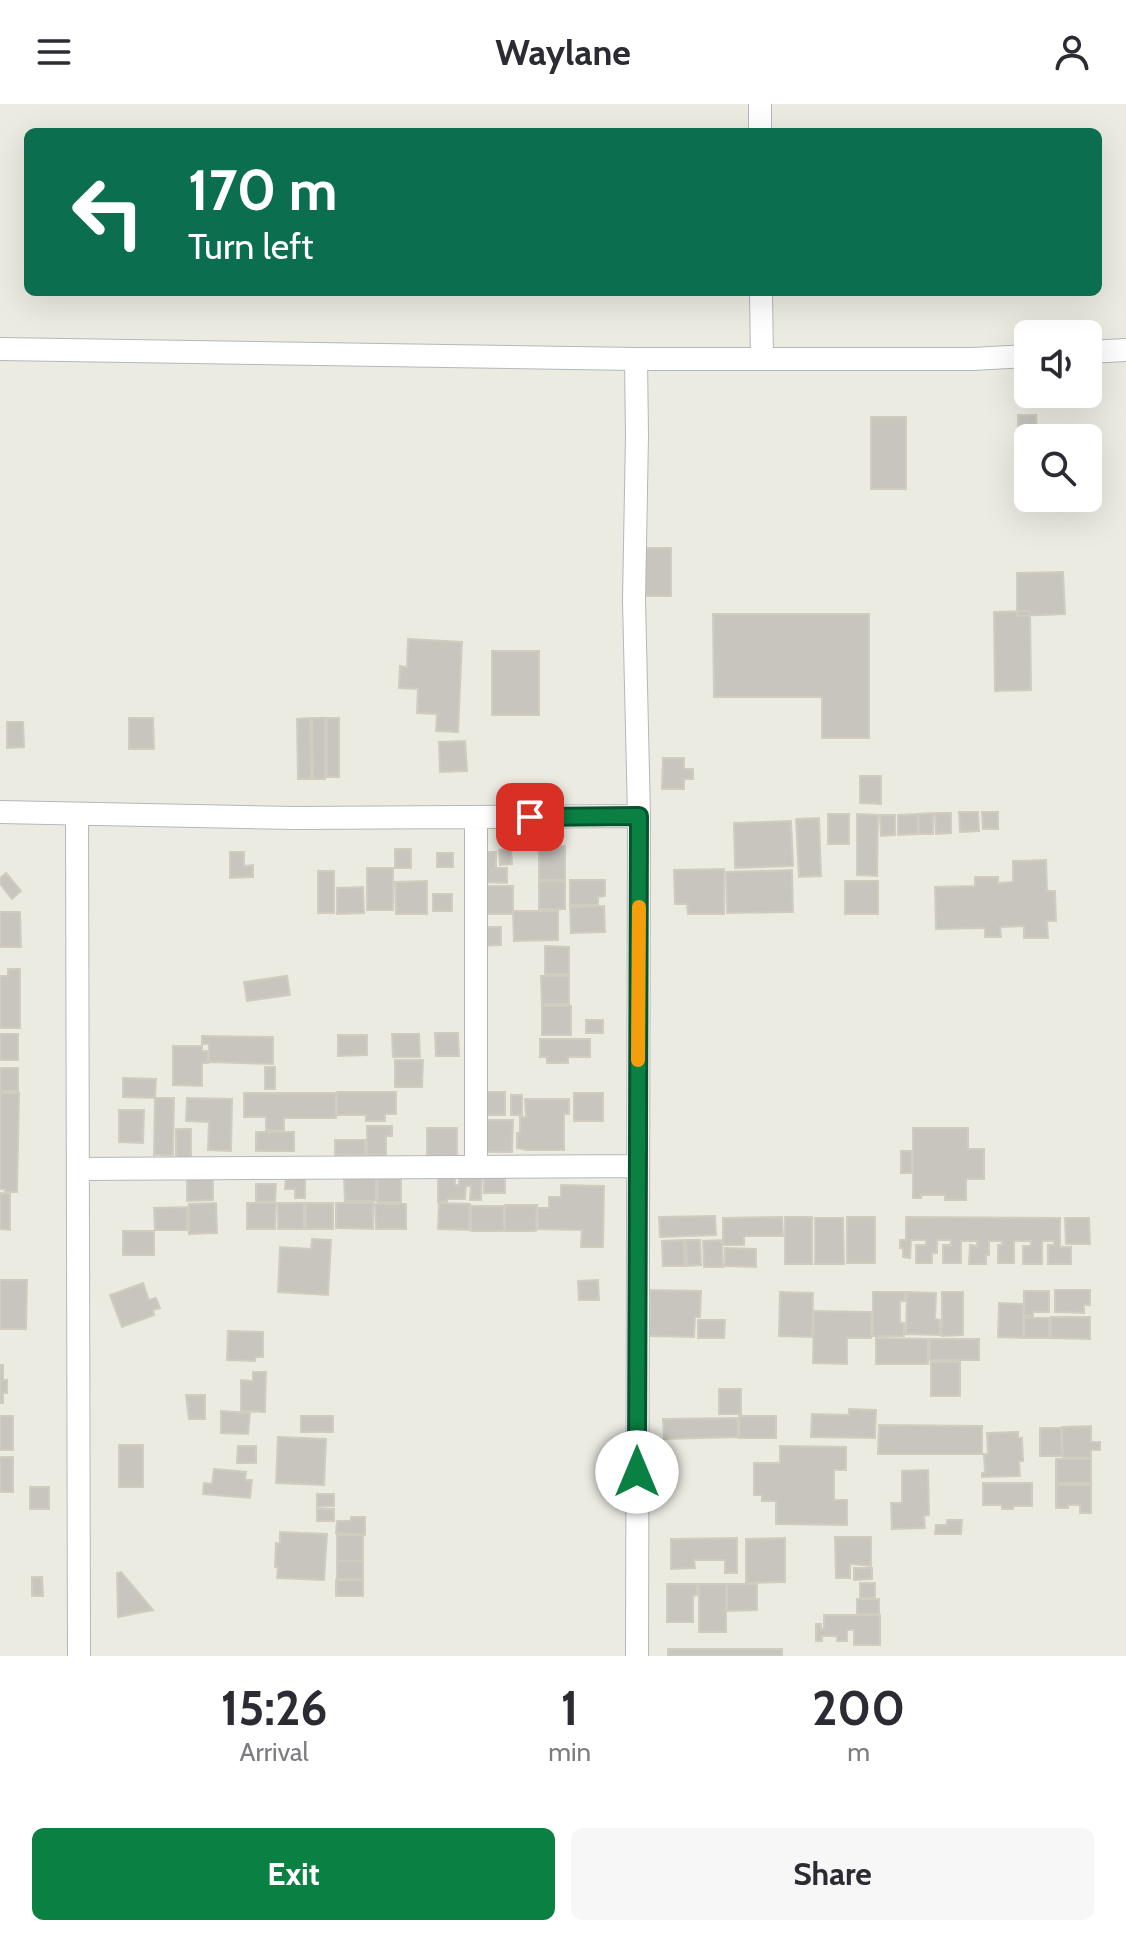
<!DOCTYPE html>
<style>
:root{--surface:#fff;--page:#f7f7f7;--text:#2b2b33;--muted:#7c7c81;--accent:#0b8043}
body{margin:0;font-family:Cabin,sans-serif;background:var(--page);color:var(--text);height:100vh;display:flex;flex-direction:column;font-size:30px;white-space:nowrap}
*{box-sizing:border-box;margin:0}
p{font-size:26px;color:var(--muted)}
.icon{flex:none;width:44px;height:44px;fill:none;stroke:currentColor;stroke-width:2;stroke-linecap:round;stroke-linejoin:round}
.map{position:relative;height:1552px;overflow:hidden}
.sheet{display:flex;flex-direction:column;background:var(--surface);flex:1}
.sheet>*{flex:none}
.hud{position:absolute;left:24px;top:24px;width:1078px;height:168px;border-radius:12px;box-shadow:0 8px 32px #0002;background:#0b6e4f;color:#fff;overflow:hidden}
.controls{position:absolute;left:1014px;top:216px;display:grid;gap:16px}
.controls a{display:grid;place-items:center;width:88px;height:88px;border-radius:12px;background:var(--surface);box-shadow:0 8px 32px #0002;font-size:40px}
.pin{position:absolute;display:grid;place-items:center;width:68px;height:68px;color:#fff;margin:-34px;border-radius:16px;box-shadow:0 4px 12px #0006}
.me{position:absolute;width:88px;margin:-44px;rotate:0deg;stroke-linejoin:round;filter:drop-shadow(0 0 6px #0008)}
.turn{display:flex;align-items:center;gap:28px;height:168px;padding:0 32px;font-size:36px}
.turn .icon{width:104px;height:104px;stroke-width:2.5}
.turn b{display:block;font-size:56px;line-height:68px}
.eta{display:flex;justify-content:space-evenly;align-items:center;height:136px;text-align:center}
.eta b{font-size:48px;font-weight:800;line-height:56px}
.button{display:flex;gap:16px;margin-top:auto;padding:16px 32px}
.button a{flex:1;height:92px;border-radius:12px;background:var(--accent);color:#fff;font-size:32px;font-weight:800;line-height:92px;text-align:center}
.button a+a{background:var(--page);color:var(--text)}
header{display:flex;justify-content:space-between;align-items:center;height:104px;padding:0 32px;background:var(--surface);font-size:36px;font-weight:800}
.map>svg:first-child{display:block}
.building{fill:#c8c5bf;stroke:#d0cdc0;stroke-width:2}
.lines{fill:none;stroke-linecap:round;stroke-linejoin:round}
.minor-casing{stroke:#b4b7bb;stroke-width:24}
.minor{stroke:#fff;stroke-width:22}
.route-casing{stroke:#07532c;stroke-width:20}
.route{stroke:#0b8043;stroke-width:14}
.slow{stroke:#f59e0b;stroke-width:14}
</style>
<header><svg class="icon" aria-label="menu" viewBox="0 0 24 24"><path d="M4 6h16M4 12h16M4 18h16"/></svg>Waylane<svg class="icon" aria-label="person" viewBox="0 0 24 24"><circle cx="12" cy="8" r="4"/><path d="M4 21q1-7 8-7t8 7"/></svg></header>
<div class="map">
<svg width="1126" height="1552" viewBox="0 0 1126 1552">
<rect width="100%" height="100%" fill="#ecebe2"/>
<path class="building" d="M1018 311H1036L1037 328 1018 329Z
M871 313H906V385H871Z
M1035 394H1075V399H1035Z
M640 444H671V492H641Z
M1063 468 1065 510 1017 512V469Z
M1030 507 1031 586 995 587 994 508Z
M713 510H869V634H822V593H714Z
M408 535 462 538 458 628 436 627 437 610 417 609 418 585 399 584 400 562 407 563Z
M492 547H539V611H492Z
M129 614H153L154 645H129Z
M310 614 311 675H298L297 615Z
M312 614H325V675H313Z
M327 614H339V673H327Z
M7 618H23L24 643 7 644Z
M465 637 467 667 440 668 439 638Z
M663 654H684V665H693V675H684V685H662Z
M860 672H881V700L860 699Z
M959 708H978L979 727 960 728Z
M982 708H998V725H983Z
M933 709V730H919L918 710Z
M935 709H951V729L936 730Z
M828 710H849V740H828Z
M857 710 878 711 877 772 857 771Z
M918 710V730L898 731V711Z
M880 711H895V731L881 732Z
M819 714 821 772 799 773 796 715Z
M791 717 793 762 735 764 734 719Z
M539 742H565V776H539Z
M395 745H411V764H395Z
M511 745 512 760 500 761 499 746Z
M230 748H244V762L253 761V773L230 774Z
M480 748H496V764H507V779L480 778Z
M437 749H453V763H437Z
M1046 756 1047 787H1055L1056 817H1047L1048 834H1024V822L1000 823 1001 833H985V824L936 825 935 783 975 782V773H998V779L1013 778V757Z
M367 764H393V806H367Z
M724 765V810H688L687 800H675L674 766Z
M792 766 793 808 727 809 726 768Z
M318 767H334V809H318Z
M6 769 21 787 12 795 0 780V774Z
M570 776H605V792L598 793V801H570Z
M427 777V810H396L395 778Z
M539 777H565V805H539Z
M845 777H878V810H845Z
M480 782H513V810H480Z
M363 783 364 809 337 810V784Z
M433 790H452V807H433Z
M604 802 605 828 571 829 570 803Z
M513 807H558V836L514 837Z
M0 808H20L21 843H0Z
M482 823H501V841L482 842Z
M545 842 569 843V870H545Z
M8 865H20V924H0V872H8Z
M287 872 290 891 247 897 244 878Z
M541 872H569V900H542Z
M542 902H571V931H542Z
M586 916H603V929H586Z
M435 929H458L459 952H436Z
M0 930H18V956H0Z
M392 930H419L420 953H393Z
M338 931H367V951L338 952Z
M202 932 273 933V960L209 958V940H202Z
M540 935H590V953H568V959H547V953H540Z
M173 942H202V947H208V959H202V982L173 981Z
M395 956H423L422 983H395Z
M265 963H275V985H265Z
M0 964H18V987H0Z
M123 974 156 975 155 994 123 993Z
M337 988H396V1010H385V1017H366V1011H337Z
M482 988H505V1011H483Z
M0 989H19L17 1088H5V1085H0Z
M244 989H336V1014H284V1027L266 1026V1013H244Z
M574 989H603V1017H574Z
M511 991H522V1011H511Z
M155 994H174L173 1051H154Z
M187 994 232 995 231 1047 208 1046 209 1018 186 1017Z
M525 995H569V1010H564V1046H526L517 1044V1029H520V1013H526Z
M119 1006H144L143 1039 119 1038Z
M485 1016H513L512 1048H484Z
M367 1022H392V1032H386V1051H367Z
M427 1024H457V1052H427Z
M913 1024H968V1045H984V1075H966V1096H945V1091H921V1094H913Z
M176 1025H191V1053H176Z
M256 1028H294V1047H256Z
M335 1036H365V1051H335Z
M901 1047H912V1069H901Z
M187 1072H213V1096L187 1097Z
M286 1072H305V1094H295V1085H285Z
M438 1072H455V1081H459V1072H482L481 1096H470L471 1082H466L465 1095H447V1098H438Z
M484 1072H505V1089H484Z
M344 1074H376V1097H345Z
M378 1074H401V1098H378Z
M256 1080H276L275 1098H256Z
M561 1081 604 1082 603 1143H581L582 1126 538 1125V1104H549V1093H561Z
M0 1089 10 1090V1126L0 1125Z
M216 1099 217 1129 189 1130V1100Z
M247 1099H276L275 1125H247Z
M278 1099H304V1125H278Z
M306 1099H333V1125H306Z
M336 1099H373V1125L336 1124Z
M439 1099 470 1100 469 1126 438 1125Z
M375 1100H406V1125H376Z
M505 1101H537L536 1127H505Z
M471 1102H504V1127H471Z
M187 1103V1126H155L154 1104Z
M715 1112 716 1131 660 1133 659 1113Z
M782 1113 783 1132H744V1141H723V1114Z
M785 1113H812V1160H785Z
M847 1113H875V1159H847Z
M906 1113 1060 1114V1143H1071V1160H1048V1141H1054V1137H1042V1160H1023V1142H1031V1137H1014V1159H998V1141H1002V1137H989V1151H986V1160H969L970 1141 977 1142V1137H961V1159H943V1141H951V1136H937V1149H932V1159H916V1141H926V1136H911L910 1154 903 1153V1144H900V1136H906Z
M815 1114H843L844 1160H815Z
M1065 1114H1089L1090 1140H1066Z
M123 1127H154V1151H123Z
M312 1135 331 1136 328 1191 278 1188 280 1143 311 1145Z
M684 1136 685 1162H663L662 1137Z
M686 1136H700L701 1161 687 1162Z
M722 1136 723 1163H704L703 1137Z
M725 1144 756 1145V1163L725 1162Z
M0 1176H27L26 1225H0Z
M598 1176 599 1196H579L578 1177Z
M143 1179 149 1196 156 1194 160 1204 153 1206 154 1211 122 1223 110 1191Z
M650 1186 701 1187 700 1213H695L694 1233 649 1232Z
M1055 1186H1090V1201H1084V1209L1055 1208Z
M1024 1187H1049V1208H1033V1212H1024Z
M780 1188 813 1189 812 1233 779 1232Z
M873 1188H905V1197H900V1219H904V1232H873Z
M907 1188 936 1189 935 1215 940 1216V1231L906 1230Z
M942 1188H963V1231L942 1232Z
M999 1199 1023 1200V1234L998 1233Z
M814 1207 871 1208V1234H847V1260L813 1259Z
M1051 1213H1090V1235L1051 1234Z
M1024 1214H1049V1234H1024Z
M698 1216H725L724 1234H698Z
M228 1227 263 1228V1253H255V1257L227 1256Z
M876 1234 928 1235V1260H876Z
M930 1235H979V1256H930Z
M931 1258H960V1292H931Z
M0 1261H3V1276H7V1289H3V1299H0Z
M253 1268H266L265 1308 241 1307V1276L253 1277Z
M719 1285H741V1310H719Z
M186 1291H205V1315H189Z
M849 1305 876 1306 875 1334 811 1333 812 1310 849 1311Z
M221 1307 250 1309 248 1330 221 1329Z
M0 1312H13V1346H0Z
M301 1312H333V1328H301Z
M739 1312H776V1334H739Z
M737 1314 738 1333 664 1335 663 1315Z
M879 1321 982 1322V1350H878Z
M1091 1322V1338H1100V1346H1091V1354H1063L1062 1323Z
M1040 1324H1061L1062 1352H1040Z
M1018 1328V1334H1022L1023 1357H1019L1020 1372 982 1373V1369H985L984 1350H988L987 1329Z
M278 1333 326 1335 324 1381 276 1379Z
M119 1341H143V1383H119Z
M238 1342H256V1359H237Z
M780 1342 846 1343V1366H834V1396H847V1421L776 1420V1397H762V1391H754V1359H780Z
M0 1353H13V1388H0Z
M1056 1355H1091V1379H1056Z
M214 1365 246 1368 245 1376H252L250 1394 203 1390 204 1379 212 1380Z
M928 1366 929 1411 924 1412 925 1424 892 1425 891 1399H902V1367Z
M983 1379H1032V1402H1013V1405H1002V1401H983Z
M1056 1381H1091V1409H1080V1401H1068V1404H1056Z
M30 1383H49V1405H30Z
M317 1390H334V1402L317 1403Z
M317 1405H334V1417H317Z
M351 1413H365V1431L336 1429 337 1417H351Z
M947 1416H962L961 1430H935L936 1421H947Z
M280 1428 327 1430 324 1476 277 1474 278 1463H275L276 1439 280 1440Z
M337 1431H363V1457H337Z
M835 1433H871V1462L850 1460V1474H836Z
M737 1434V1469H725V1456H694L695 1464 671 1465V1435Z
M785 1434V1478L746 1479V1435Z
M337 1457H363V1475H337Z
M854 1464H872V1475L854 1476Z
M121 1468 153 1506 118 1513 117 1469Z
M32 1473H42L43 1492H32Z
M336 1476H363V1492H336Z
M860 1479H875V1494H860Z
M667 1480H697V1491L693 1492V1518H667Z
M699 1480H726V1528H699Z
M727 1480H757V1506L727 1507Z
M857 1495H879V1510H857Z
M824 1511H880V1541H854V1526H847V1537H837V1532H822V1537H816V1520H821V1525H824Z
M668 1545H782V1552H668Z"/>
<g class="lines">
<g class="minor-casing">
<path id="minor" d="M760 0V28
M761 188 762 255
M0 245 636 255
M1088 248 1126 246
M0 708 295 714 639 712 634 496 637 331 636 255H973L1028 252
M77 710 79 1552
M476 1062V714
M78 1065 638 1062
M637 1552 639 712"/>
</g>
<use href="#minor" class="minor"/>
</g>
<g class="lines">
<g class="route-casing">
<path id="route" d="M530 713 639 712 637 1368"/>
</g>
<use href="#route" class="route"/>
<path class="slow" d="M638 956 639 803"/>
</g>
</svg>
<div class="controls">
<a><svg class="icon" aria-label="sound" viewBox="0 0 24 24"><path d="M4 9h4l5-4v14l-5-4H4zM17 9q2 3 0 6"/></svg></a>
<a><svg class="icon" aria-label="search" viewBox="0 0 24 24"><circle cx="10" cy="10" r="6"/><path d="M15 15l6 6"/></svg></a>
</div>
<div class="pin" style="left:530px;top:713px;background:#d93025"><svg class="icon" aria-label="arrive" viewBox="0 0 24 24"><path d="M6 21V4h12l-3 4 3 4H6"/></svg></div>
<svg class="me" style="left:637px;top:1368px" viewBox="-20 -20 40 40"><circle r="19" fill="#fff"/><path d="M0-13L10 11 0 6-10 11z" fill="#0b8043"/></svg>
<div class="hud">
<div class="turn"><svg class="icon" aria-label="left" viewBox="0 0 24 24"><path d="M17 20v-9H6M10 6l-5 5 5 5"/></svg><div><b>170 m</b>Turn left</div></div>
</div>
</div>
<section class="sheet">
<div class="eta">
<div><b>15:26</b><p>Arrival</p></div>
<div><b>1</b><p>min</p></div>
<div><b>200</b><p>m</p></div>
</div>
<div class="button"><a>Exit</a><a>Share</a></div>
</section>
